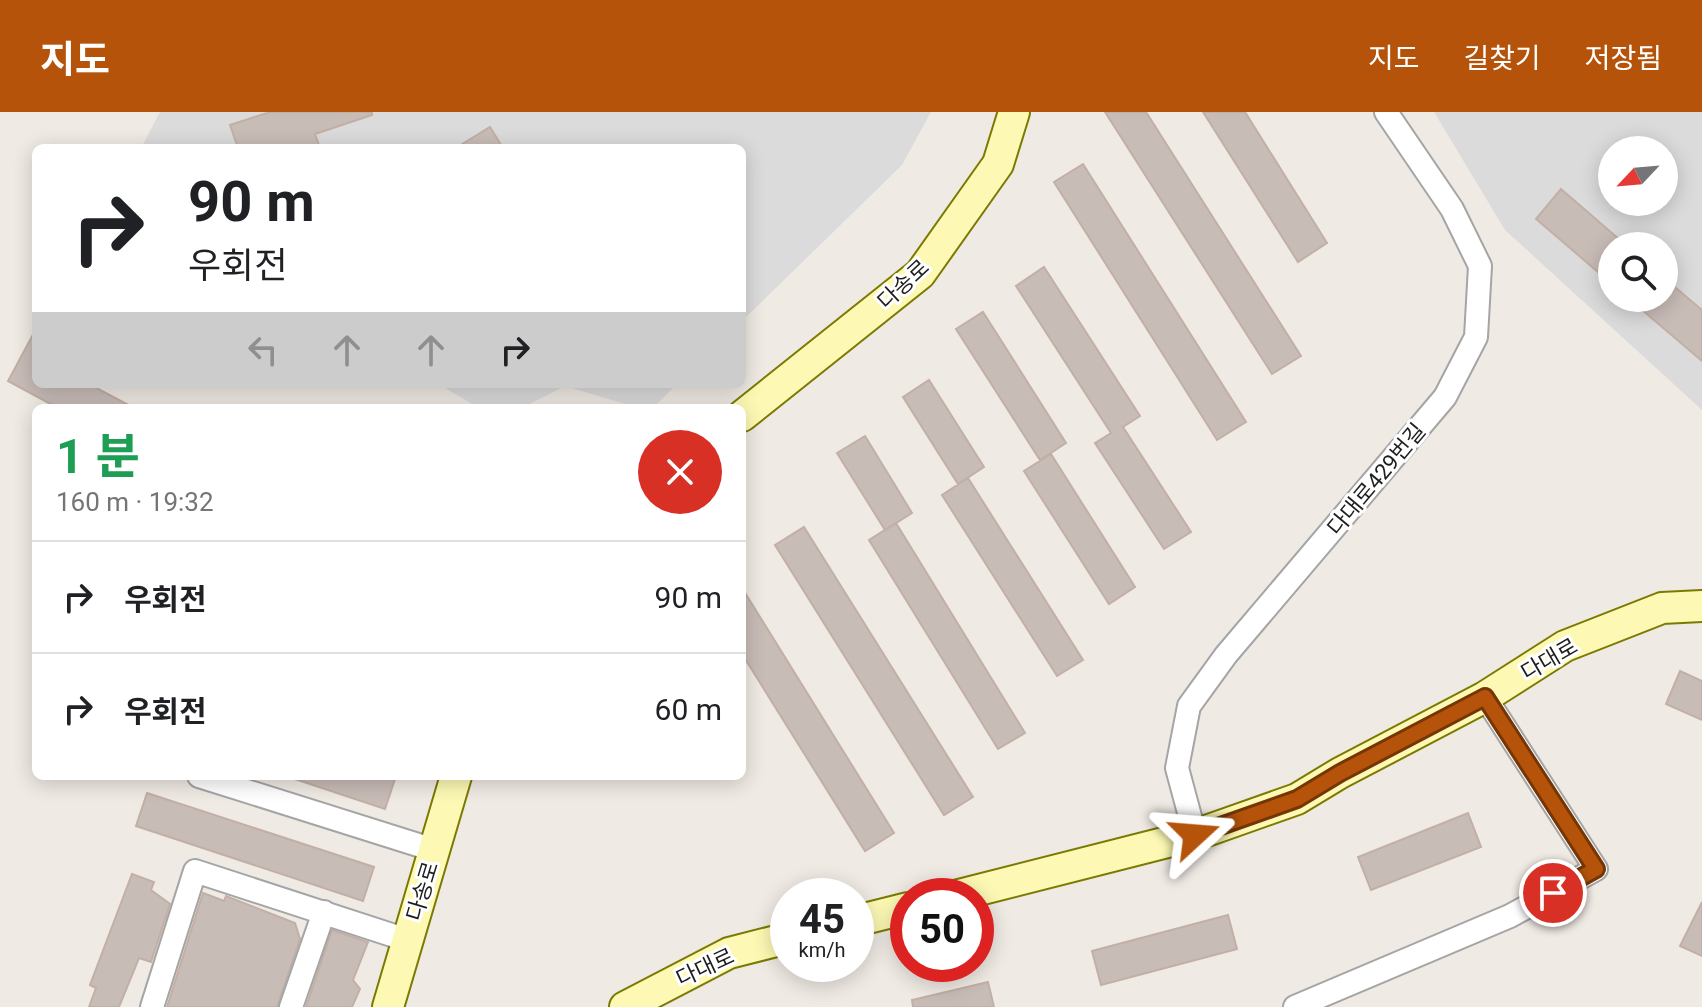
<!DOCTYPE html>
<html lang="ko">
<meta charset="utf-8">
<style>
:root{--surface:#fff;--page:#f6f6f6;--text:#202124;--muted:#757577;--line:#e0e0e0;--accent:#b45309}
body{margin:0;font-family:Roboto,"Noto Sans KR",sans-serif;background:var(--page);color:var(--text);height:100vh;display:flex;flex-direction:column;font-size:30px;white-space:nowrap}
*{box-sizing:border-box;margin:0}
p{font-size:26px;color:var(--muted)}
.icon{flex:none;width:44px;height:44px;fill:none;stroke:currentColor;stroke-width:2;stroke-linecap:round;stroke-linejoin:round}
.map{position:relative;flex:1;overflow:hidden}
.details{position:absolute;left:32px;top:292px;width:714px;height:376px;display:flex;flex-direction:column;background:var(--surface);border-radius:12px;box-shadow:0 4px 20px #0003}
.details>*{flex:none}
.banner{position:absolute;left:32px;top:32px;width:714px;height:244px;border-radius:12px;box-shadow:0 4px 20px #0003;background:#fff;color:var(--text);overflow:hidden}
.needle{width:52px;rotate:244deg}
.controls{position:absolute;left:1598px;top:24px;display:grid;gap:16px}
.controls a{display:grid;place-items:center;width:80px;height:80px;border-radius:50%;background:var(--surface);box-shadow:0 4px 20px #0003;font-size:40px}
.speed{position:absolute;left:770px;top:766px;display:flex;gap:16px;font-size:40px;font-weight:700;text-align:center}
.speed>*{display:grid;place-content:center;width:104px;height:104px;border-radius:50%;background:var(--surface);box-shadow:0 4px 20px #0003;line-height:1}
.speed small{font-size:20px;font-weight:400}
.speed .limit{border:12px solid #d22;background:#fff;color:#111}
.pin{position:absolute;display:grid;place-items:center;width:68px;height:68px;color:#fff;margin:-34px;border:4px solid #fff;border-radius:50%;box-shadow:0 2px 8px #0007}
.me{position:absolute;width:88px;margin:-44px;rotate:71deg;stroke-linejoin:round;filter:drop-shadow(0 0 6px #0008)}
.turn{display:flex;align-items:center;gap:28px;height:168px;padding:0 24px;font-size:36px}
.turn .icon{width:104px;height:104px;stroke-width:2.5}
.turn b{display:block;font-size:56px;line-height:68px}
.lanes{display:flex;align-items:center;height:76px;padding:0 24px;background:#0003;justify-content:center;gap:40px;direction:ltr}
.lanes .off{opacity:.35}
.round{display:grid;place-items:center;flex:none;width:84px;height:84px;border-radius:42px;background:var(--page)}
.head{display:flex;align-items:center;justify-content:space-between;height:136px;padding:0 24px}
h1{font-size:48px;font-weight:700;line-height:60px;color:#1e9e55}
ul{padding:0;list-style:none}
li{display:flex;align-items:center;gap:24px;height:112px;padding:0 24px;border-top:2px solid var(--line)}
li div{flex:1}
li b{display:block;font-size:30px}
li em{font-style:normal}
header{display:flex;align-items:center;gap:48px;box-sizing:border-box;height:112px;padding:0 40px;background:var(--accent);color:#fff}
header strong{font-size:38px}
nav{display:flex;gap:44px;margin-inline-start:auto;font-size:28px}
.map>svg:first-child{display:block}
.residential{fill:#dcdbdb;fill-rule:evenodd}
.building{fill:#c8bcb7;stroke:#c2afa5;stroke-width:2}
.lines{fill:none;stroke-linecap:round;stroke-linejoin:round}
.street-casing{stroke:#a5a5a5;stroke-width:26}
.secondary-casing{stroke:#7b7a00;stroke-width:34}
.street{stroke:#fff;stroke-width:22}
.secondary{stroke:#fdf9b4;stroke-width:30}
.route-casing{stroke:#753606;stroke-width:20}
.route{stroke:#b45309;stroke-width:14}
.labels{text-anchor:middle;stroke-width:6;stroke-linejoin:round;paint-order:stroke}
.street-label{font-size:22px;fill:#1e1e1e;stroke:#fff}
</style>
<header>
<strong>지도</strong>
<nav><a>지도</a><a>길찾기</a><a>저장됨</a></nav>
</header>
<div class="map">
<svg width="1702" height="895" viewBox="0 0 1702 895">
<rect width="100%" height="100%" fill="#f0eae4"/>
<path class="residential" d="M160 0H270L230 13 237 36H141Z
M358 0H931L902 53 742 209V36H503L490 15 456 36H414L410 32 405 36H320L316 24 320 16 326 13 328 18 353 10Z
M1434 0H1702V298L1505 118ZM1612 38H1664V90H1612ZM1612 134H1664V186H1612Z
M438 272H677L653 296H638L565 274 522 296H479Z"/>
<path class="building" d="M270 0H372V3L315 22 320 36H238L230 13Z
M1105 0H1146L1301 244 1272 262Z
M1203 0H1245L1327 131 1298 150Z
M490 15 503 36H456Z
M1083 52 1246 310 1217 328 1054 70Z
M1561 77 1627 134H1612V172L1536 107Z
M1044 155 1140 304 1123 315 1191 420 1164 437 1095 331 1111 321 1016 174Z
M1664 166 1702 198V249L1628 186H1664Z
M983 200 1066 331 1040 348 956 217Z
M36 217V272H89L134 296H58L8 269Z
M929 268 984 355 958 372 903 285Z
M865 324 912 401 885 418 837 341Z
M1051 342 1135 475 1109 492 1024 359Z
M968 366 1083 548 1057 564 942 383Z
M896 411 1025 621 998 637 869 428Z
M804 415 973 685 944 703 775 433Z
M742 476 894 721 865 739 742 542Z
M1680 559 1702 569V608L1666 592Z
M296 664H396L385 697 295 667Z
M147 681 374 755 363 789 136 714Z
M1468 701 1481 735 1371 778 1358 745Z
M132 762 154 770 151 778 170 792 151 850 139 846 119 895H89L96 876 90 873Z
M203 781 224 789 226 784 295 811 300 827 277 895H167Z
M1702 790V844L1680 834Z
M1228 803 1237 837 1101 873 1092 839Z
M332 818 368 830 353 868 360 877 352 895H306Z
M988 870 994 895H913L912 888Z"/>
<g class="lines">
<g class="street-casing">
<path id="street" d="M199 664 434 738
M1195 723 1177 656 1189 594 1226 543 1445 285 1476 225 1480 154 1452 97 1386 0
M152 895 195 759 407 828
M291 895 324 800
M1295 895 1510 804 1596 757 1485 585"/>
</g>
<g class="secondary-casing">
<path id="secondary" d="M742 304 920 162 998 52 1014 0
M955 784 1195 723 1297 687 1340 661 1485 585 1565 534 1662 496 1702 494
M856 809 908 796
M388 895 456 664
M625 895 729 841 788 826"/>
</g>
<use href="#street" class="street"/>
<use href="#secondary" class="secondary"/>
</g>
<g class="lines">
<g class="route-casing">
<path id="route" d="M1195 723 1297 687 1340 661 1485 585 1596 757 1553 781"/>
</g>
<use href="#route" class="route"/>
</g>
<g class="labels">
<g class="street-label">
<text transform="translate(903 172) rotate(-43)" y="8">다송로</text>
<text transform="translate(1376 367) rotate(-50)" y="8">다대로429번길</text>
<text transform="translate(1549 547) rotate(-30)" y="8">다대로</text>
<text transform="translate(422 779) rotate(-73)" y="8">다송로</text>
<text transform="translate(705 855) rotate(-25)" y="8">다대로</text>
</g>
</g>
</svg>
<div class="controls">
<a><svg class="needle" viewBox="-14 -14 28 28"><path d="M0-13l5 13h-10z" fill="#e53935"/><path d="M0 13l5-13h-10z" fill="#757577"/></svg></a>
<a><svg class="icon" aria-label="search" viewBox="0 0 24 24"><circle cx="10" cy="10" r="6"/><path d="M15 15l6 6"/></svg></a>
</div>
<div class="speed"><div>45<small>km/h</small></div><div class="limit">50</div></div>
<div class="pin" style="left:1553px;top:781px;background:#d93025"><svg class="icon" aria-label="arrive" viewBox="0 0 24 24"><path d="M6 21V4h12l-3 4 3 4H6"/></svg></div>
<svg class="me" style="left:1195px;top:723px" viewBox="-20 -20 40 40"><path d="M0-17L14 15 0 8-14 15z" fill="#b45309" stroke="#fff" stroke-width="4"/></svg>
<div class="banner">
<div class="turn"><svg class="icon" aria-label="right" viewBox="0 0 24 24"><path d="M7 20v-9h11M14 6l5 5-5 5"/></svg><div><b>90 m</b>우회전</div></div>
<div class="lanes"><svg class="icon off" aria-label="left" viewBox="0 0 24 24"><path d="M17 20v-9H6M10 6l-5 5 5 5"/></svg><svg class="icon off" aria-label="ahead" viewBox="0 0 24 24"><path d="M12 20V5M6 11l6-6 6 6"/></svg><svg class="icon off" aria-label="ahead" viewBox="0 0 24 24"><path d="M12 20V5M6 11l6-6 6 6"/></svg><svg class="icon" aria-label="right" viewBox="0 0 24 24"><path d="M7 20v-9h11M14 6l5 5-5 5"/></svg></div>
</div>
<section class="details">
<div class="head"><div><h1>1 분</h1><p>160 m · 19:32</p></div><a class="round" style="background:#d93025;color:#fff"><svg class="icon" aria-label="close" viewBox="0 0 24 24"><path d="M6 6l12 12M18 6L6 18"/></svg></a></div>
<ul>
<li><svg class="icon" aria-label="right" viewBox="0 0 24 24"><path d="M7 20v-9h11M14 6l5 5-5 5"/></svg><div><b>우회전</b></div><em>90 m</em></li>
<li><svg class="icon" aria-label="right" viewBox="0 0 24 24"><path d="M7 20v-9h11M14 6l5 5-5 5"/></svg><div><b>우회전</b></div><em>60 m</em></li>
</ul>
</section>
</div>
